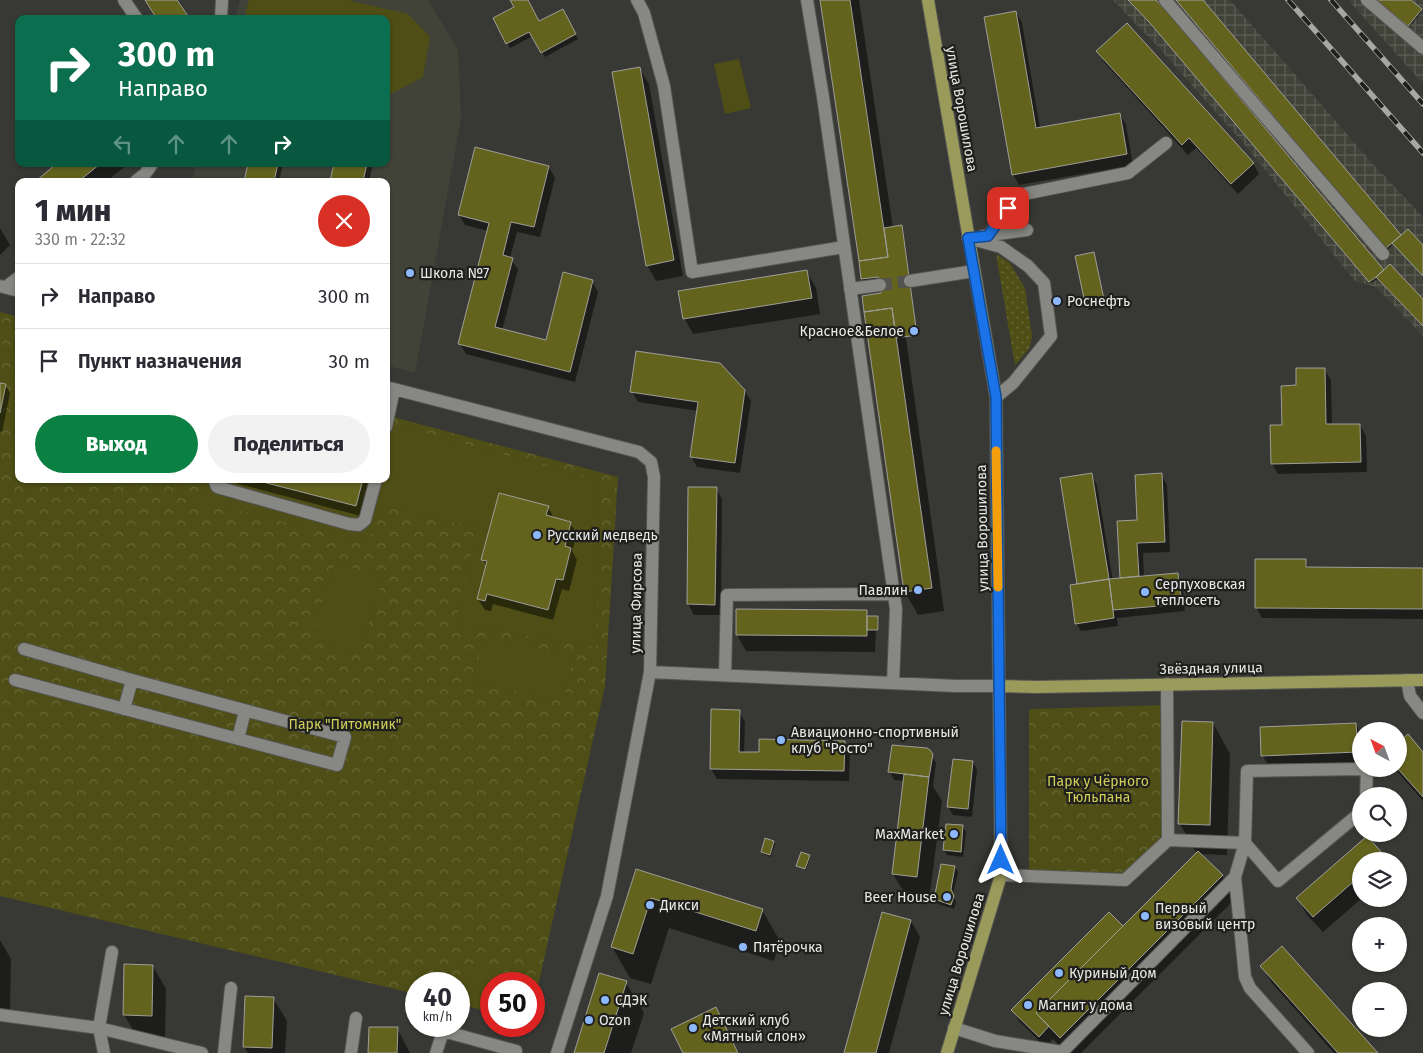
<!DOCTYPE html>
<html lang="ru">
<meta charset="utf-8">
<style>
:root{--surface:#fff;--page:#f2f2f3;--text:#2b2b33;--muted:#7c7c81;--line:#e1e1e2;--accent:#0b8043}
body{margin:0;font-family:"Fira Sans",sans-serif;background:var(--page);color:var(--text);height:100vh;display:flex;flex-direction:column;font-size:19px;white-space:nowrap}
*{box-sizing:border-box;margin:0}
p{font-size:16px;color:var(--muted)}
.icon{flex:none;width:28px;height:28px;fill:none;stroke:currentColor;stroke-width:2;stroke-linecap:round;stroke-linejoin:round}
.map{position:relative;flex:1;overflow:hidden}
.panel{position:absolute;left:15px;top:178px;width:375px;height:305px;display:flex;flex-direction:column;background:var(--surface);border-radius:10px;box-shadow:0 1px 4px #0004}
.panel>*{flex:none}
.top-card{position:absolute;left:15px;top:15px;width:375px;height:152px;border-radius:10px;box-shadow:0 1px 4px #0004;background:#0b6e4f;color:#fff;overflow:hidden}
.needle{width:32px;rotate:319deg}
.buttons{position:absolute;left:1352px;top:722px;display:grid;gap:10px}
.buttons a{display:grid;place-items:center;width:55px;height:55px;border-radius:50%;background:var(--surface);box-shadow:0 1px 4px #0004;font-size:25px}
.speed{position:absolute;left:405px;top:972px;display:flex;gap:10px;font-size:25px;font-weight:700;text-align:center}
.speed>*{display:grid;place-content:center;width:65px;height:65px;border-radius:50%;background:var(--surface);box-shadow:0 1px 4px #0004;line-height:1}
.speed small{font-size:12px;font-weight:400}
.speed .limit{border:8px solid #d22;background:#fff;color:#111}
.pin{position:absolute;display:grid;place-items:center;width:42px;height:42px;color:#fff;margin:-21px;border-radius:10px;box-shadow:0 2px 8px #0006}
.me{position:absolute;width:55px;margin:-28px;rotate:0deg;stroke-linejoin:round;filter:drop-shadow(0 0 4px #0008)}
.turn{display:flex;align-items:center;gap:18px;height:105px;padding:0 20px;font-size:22px}
.turn .icon{width:65px;height:65px;stroke-width:2.5}
.turn b{display:block;font-size:35px;line-height:42px}
.lanes{display:flex;align-items:center;height:48px;padding:0 20px;background:#0003;justify-content:center;gap:25px;direction:ltr}
.lanes .off{opacity:.35}
.round{display:grid;place-items:center;flex:none;width:52px;height:52px;border-radius:26px;background:var(--page)}
.headline{display:flex;align-items:center;justify-content:space-between;height:85px;padding:0 20px}
h1{font-size:30px;font-weight:800;line-height:38px}
.cta{display:flex;gap:10px;margin-top:auto;padding:10px 20px}
.cta a{flex:1;height:58px;border-radius:30px;background:var(--accent);color:#fff;font-size:20px;font-weight:800;line-height:58px;text-align:center}
.cta a+a{background:var(--page);color:var(--text)}
ul{padding:0;list-style:none}
li{display:flex;align-items:center;gap:15px;height:65px;padding:0 20px;border-top:1px solid var(--line)}
li div{flex:1}
li b{display:block;font-size:19px}
li em{font-style:normal}
.map>svg:first-child{display:block}
.built{fill:#414238}
.industrial{fill:url(#industrial-grid)}
.grass{fill:url(#grass-dots)}
.forest{fill:url(#forest-crowns)}
.pitch{fill:#4e4e16}
.shadow{fill:#0007}
.building{fill:#64631e;stroke:#9e9e99}
.lines{fill:none;stroke-linecap:round;stroke-linejoin:round}
.minor-tunnel{stroke:#53534f;stroke-width:12;stroke-dasharray:12 6;stroke-linecap:butt}
.minor-casing{stroke:#545451;stroke-width:14}
.major-casing{stroke:#545451;stroke-width:14}
.minor{stroke:#878783;stroke-width:12}
.major{stroke:#9a9a5b;stroke-width:12}
.rail-casing{stroke:#a7a7a5;stroke-width:5.5}
.rail{stroke:#1f1f1d;stroke-width:4;stroke-dasharray:11;stroke-linecap:butt}
.route-casing{stroke:#114b97;stroke-width:12}
.route{stroke:#1a73e8;stroke-width:9}
.slow{stroke:#f59e0b;stroke-width:9}
.poi-dot{fill:#8db9fc;stroke:#1f1f1d;stroke-width:2}
.labels{text-anchor:middle;stroke-width:4.5;stroke-linejoin:round;paint-order:stroke}
.street-label{font-size:14px;fill:#e9e9e7;stroke:#1f1f1d}
.poi-label{font-size:14px;fill:#e9e9e7;stroke:#1f1f1d;text-anchor:start}
.park-label{font-size:14px;fill:#d0d058;stroke:#1f1f1d}
</style>
<div class="map">
<svg width="1423" height="1053" viewBox="0 0 1423 1053">
<defs>
<pattern id="industrial-grid" width="8" height="8" patternUnits="userSpaceOnUse" patternTransform="scale(1.25)"><rect width="8" height="8" fill="#414238"/><path d="M0 4h8M4 0v8" fill="none" stroke="#5c5d55"/></pattern>
<pattern id="grass-dots" width="8" height="8" patternUnits="userSpaceOnUse" patternTransform="scale(1.25)"><rect width="8" height="8" fill="#4e4e16"/><path d="M2 2h.1M6 6h.1" fill="none" stroke="#686838" stroke-width="1.8" stroke-linecap="round"/></pattern>
<pattern id="forest-crowns" width="20" height="18" patternUnits="userSpaceOnUse" patternTransform="scale(1.25)"><rect width="20" height="18" fill="#4e4e16"/><path d="M2 6a3 3 0 1 1 6 0M12 15a3 3 0 1 1 6 0" fill="none" stroke="#686838"/></pattern>
</defs>
<rect width="100%" height="100%" fill="#383834"/>
<path class="built" d="M240 0H428L458 49 461 119 415 373 386 365V181H192L196 164H386V19H235Z"/>
<path class="industrial" d="M1113 0H1230L1373 164 1423 217V336L1376 287 1355 281 1244 144 1158 47Z
M1349 0H1423V84L1350 2Z"/>
<path class="grass" d="M996 254 1010 263 1025 288 1032 336 1030 347 1015 366Z"/>
<path class="forest" d="M0 312 19 317V479H386V415L618 477 605 686 534 1004V984H491V1012L459 1004V984H416V994L0 896Z
M1168 705V840L1126 873 1029 870V709Z"/>
<path class="pitch" d="M249 0H348L408 14 430 37 423 77 391 94 386 93V19H244Z
M739 59 751 108 725 114 714 64Z
M386 423 600 481 596 647 455 624 477 528 380 505 369 543 200 501 207 479H386Z
M335 562 383 577 359 654 311 639Z
M483 637 573 655 564 701 474 683Z
M462 963 539 980 534 1004V984H491V1012L459 1004 458 984Z"/>
<path class="shadow" d="M512 0H530L527 1 539 23 562 10 578 39 545 57 533 36 510 48 494 19 516 8Z
M821 0H859L893 228 902 226 903 228 917 334 906 335V338L917 337 906 338 944 611 918 615 905 592 881 283 873 284 871 280 863 281 862 279Z
M1129 0H1154L1384 272 1423 301V326L1378 279 1371 283 1153 25Z
M1177 0H1201L1401 237 1423 246V275L1394 244 1387 250Z
M1376 0H1409L1422 12 1409 27Z
M1016 12 1022 23 1040 128 1120 114 1126 125 1133 165 1019 185 1013 174Z
M1098 51 1253 163 1259 174 1238 194 1196 148 1188 155 1104 62Z
M639 68 649 84 683 276 656 281 647 265Z
M58 164H128L107 181H38Z
M249 164H283L279 181H245Z
M335 164H373L369 181H331Z
M549 167 555 178 540 237 517 232 510 258 518 269 502 331 547 342 592 281 598 292 575 382 466 354 460 344 488 231 465 225 459 215Z
M0 228 10 245 0 255Z
M1094 253 1106 306 1088 310 1076 257Z
M807 272 816 288 820 314 693 334 684 318Z
M1324 369 1331 380 1332 426 1360 425 1366 436 1367 472 1278 474 1272 464 1298 387Z
M0 384 6 386 10 393 2 432 0 431Z
M744 390 751 401 740 473 697 467 691 456 698 411 638 402 632 392Z
M1091 474 1097 485 1113 581 1122 580 1121 578 1138 521 1161 475 1167 485 1170 552 1143 553 1144 578 1178 574 1182 582 1185 611 1117 618 1118 626 1081 631 1076 623Z
M229 479H371L361 516 231 482Z
M689 488H716L722 499 721 615H694L688 604Z
M548 507 554 518 570 523 577 534 572 551 577 560 569 591 562 589 553 620 493 604 491 611 485 610 478 599 487 567 483 560Z
M1305 560 1309 568 1423 569V619L1262 618 1256 607Z
M866 612 870 618H878L879 620V631H876L875 652 746 651 737 635Z
M739 711 745 722 744 753 761 754 844 742 850 753 849 781 717 779 711 769Z
M1213 723 1230 754 1227 855 1200 854 1222 876 1235 899 1081 1053H1067L1053 1039 1045 1047 1019 1021 1013 1010 1123 928 1197 854 1180 824Z
M1356 724 1361 734V768L1272 772 1263 756Z
M1408 736 1423 754V801L1395 769H1399V744Z
M929 751 936 763 933 786 942 801 929 900 907 897 893 874 905 781 894 780 890 772Z
M973 762 977 770 972 817 953 815 948 807Z
M963 827 966 832 963 857 947 855 944 850Z
M1367 838 1386 861H1361V899L1323 932 1307 915 1298 899Z
M774 842 775 844 771 857 763 854 762 852Z
M809 856 810 858 806 870 799 867 798 865Z
M955 867 958 872 953 895 956 902 954 909 938 904 935 899Z
M637 871 762 910 780 941 774 961 669 928 651 984 630 978 612 947Z
M911 921 920 937 889 1053H845Z
M0 940 11 959 10 1013H0Z
M153 966 166 989 165 1039 138 1038 124 1015Z
M1262 966 1376 1053H1334L1271 982Z
M626 983 644 1013 631 1053H575Z
M273 998 287 1021 285 1053H248L244 1047Z
M716 1009 739 1053H685Z
M397 1028 410 1053H369Z"/>
<path class="building" d="M145 0H177L190 19H157Z
M510 0H528L539 21 563 9 576 34 541 53 529 32 506 44 493 18 514 7Z
M820 0H850L888 257 859 261Z
M1128 0H1156L1172 17 1384 270 1376 277 1369 282 1150 23Z
M1176 0H1203L1401 235 1385 249Z
M1376 0H1411L1422 9 1408 26Z
M1016 11 1036 128 1120 113 1127 154 1012 175 984 17Z
M1127 23 1254 163 1231 184 1189 138 1182 145 1096 51Z
M640 67 674 260 646 266 612 72Z
M475 147 549 166 534 227 511 222 503 255 513 258 495 327 546 340 563 272 593 280 570 372 458 344 489 223 458 215Z
M56 164H100L79 181H36Z
M248 164H278L274 181H244Z
M334 164H367L363 181H330Z
M902 225 917 335 896 338 892 308 864 312 862 296 881 293 878 277 861 279 859 261 888 257 884 228Z
M1408 229 1423 245V276L1392 243Z
M1094 252 1105 304 1086 308 1075 256Z
M1390 264 1423 299V326L1376 277Z
M807 270 812 298 683 319 678 291Z
M892 308 932 588 904 592 864 312Z
M636 351 720 363 745 390 735 463 690 457 698 402 630 392Z
M1296 368H1325L1326 424H1360L1361 462 1271 464 1270 425H1282L1281 386 1296 385Z
M0 383 6 384 0 413Z
M1092 473 1109 579 1077 584 1060 478Z
M1162 473 1165 542 1137 543 1139 576 1120 578 1117 521 1137 520 1135 475Z
M251 479H363L356 506Z
M688 487H717L715 605 687 604Z
M499 493 549 506 546 515 571 522 565 546 571 548 563 580 556 579 548 610 487 594 485 601 477 599 487 561 481 560Z
M1255 559H1306V567L1423 568V609L1255 608Z
M1178 573 1182 604 1113 610 1109 579Z
M1109 579 1114 618 1075 624 1070 585Z
M736 609 867 610V636L736 635Z
M867 616H878V630H867Z
M711 709 740 710 739 752H759V739L845 741 844 771 710 769Z
M1182 721 1213 722 1210 825 1178 824Z
M1356 723 1358 752 1261 756 1260 727Z
M1408 734 1423 752V797L1398 769 1399 742Z
M892 745 927 748 930 750 933 754 929 777 888 772Z
M953 759 973 761 968 809 947 807Z
M904 774 929 777 917 877 892 874Z
M946 824 963 825 961 852 943 850Z
M1367 836 1384 855 1376 861H1361V875L1313 917 1296 898Z
M765 838 774 841 770 855 761 852Z
M1198 851 1223 875 1060 1038 1036 1013Z
M801 852 810 855 805 869 796 866Z
M941 864 955 866 951 889 954 896 951 905 934 899Z
M636 869 763 909 756 931 651 898 633 954 611 947Z
M882 912 911 920 876 1053H844Z
M1109 912 1123 926 1036 1013 1049 1026 1039 1037 1011 1010Z
M1282 946 1378 1053H1338L1260 966Z
M124 964 153 965 152 1016 123 1015Z
M599 973 627 981 604 1053H574Z
M245 996 274 997 272 1048 243 1047Z
M716 1007 738 1053H683L671 1029Z
M369 1027H398L397 1053H368Z"/>
<g class="lines">
<path class="minor-tunnel" d="M880 285 910 281"/>
<g class="minor-casing">
<path id="minor" d="M124 0 137 19
M637 0 644 13 664 86 692 272 844 247
M807 0 823 97 896 609 893 683
M1165 0 1383 254
M1367 0 1423 48
M221 19 222 0
M136 181 145 174 152 164
M983 236 1027 230
M988 236 1019 195 1128 173 1166 143
M968 238 1001 247 1028 266 1044 283 1051 336 1013 383 996 397
M910 281 974 271
M0 286 19 291
M6 287 19 277
M850 289 880 285
M386 387 639 452 651 462 654 477 650 672 607 896 557 1053
M386 427 394 389
M214 479 217 487 349 524 359 525 365 520 376 479
M650 672 956 686H1000
M725 675 727 595 893 594
M15 680 337 765 345 737 132 680 24 649
M1407 680 1410 696 1423 713
M124 709 132 680
M238 739 245 711
M1366 796 1367 769
M1168 840 1245 843 1247 771 1361 769
M1245 843 1278 881 1361 812
M1001 875 1125 880 1168 840 1167 684
M1235 877 1245 977 1250 988 1308 1053
M0 1015 99 1028 202 1053
M954 1028 995 1041 1062 1052 1235 877 1245 843
M104 1053 99 1028 112 952
M224 1053 231 988
M351 1053 356 1018
M436 1053 443 1031 516 1051V1053"/>
</g>
<g class="major-casing">
<path id="major" d="M928 0 996 397 1001 875 947 1053
M1000 686 1036 687 1423 680"/>
</g>
<use href="#minor" class="minor"/>
<use href="#major" class="major"/>
<g class="rail-casing">
<path id="rail" d="M1288 0 1423 153
M1331 0 1423 104"/>
</g>
<use href="#rail" class="rail"/>
</g>
<g class="lines">
<g class="route-casing">
<path id="route" d="M1001 860 996 397 968 238 988 236 1008 208"/>
</g>
<use href="#route" class="route"/>
<path class="slow" d="M996 451 998 587"/>
</g>
<g class="poi-dot">
<circle cx="410" cy="273" r="5"/>
<circle cx="1057" cy="301" r="5"/>
<circle cx="914" cy="331" r="5"/>
<circle cx="537" cy="535" r="5"/>
<circle cx="918" cy="590" r="5"/>
<circle cx="1145" cy="592" r="5"/>
<circle cx="781" cy="740" r="5"/>
<circle cx="954" cy="834" r="5"/>
<circle cx="947" cy="897" r="5"/>
<circle cx="650" cy="905" r="5"/>
<circle cx="1145" cy="916" r="5"/>
<circle cx="743" cy="947" r="5"/>
<circle cx="1059" cy="973" r="5"/>
<circle cx="605" cy="1000" r="5"/>
<circle cx="1028" cy="1005" r="5"/>
<circle cx="589" cy="1020" r="5"/>
<circle cx="693" cy="1028" r="5"/>
</g>
<g class="labels">
<g class="street-label">
<text transform="translate(962 109) rotate(80)" y="5">улица Ворошилова</text>
<text transform="translate(982 528) rotate(-91)" y="5">улица Ворошилова</text>
<text transform="translate(636 603) rotate(-89)" y="5">улица Фирсова</text>
<text transform="translate(1211 668) rotate(-1)" y="5">Звёздная улица</text>
<text transform="translate(961 954) rotate(-73)" y="5">улица Ворошилова</text>
</g>
<g class="poi-label">
<text x="420" y="278">Школа №7</text>
<text x="1067" y="306">Роснефть</text>
<text x="904" y="336" text-anchor="end">Красное&amp;Белое</text>
<text x="547" y="540">Русский медведь</text>
<text x="1155" y="589">Серпуховская<tspan x="1155" dy="16">теплосеть</tspan></text>
<text x="908" y="595" text-anchor="end">Павлин</text>
<text x="791" y="737">Авиационно-спортивный<tspan x="791" dy="16">клуб "Росто"</tspan></text>
<text x="944" y="839" text-anchor="end">MaxMarket</text>
<text x="937" y="902" text-anchor="end">Beer House</text>
<text x="660" y="910">Дикси</text>
<text x="1155" y="913">Первый<tspan x="1155" dy="16">визовый центр</tspan></text>
<text x="753" y="952">Пятёрочка</text>
<text x="1069" y="978">Куриный дом</text>
<text x="615" y="1005">СДЭК</text>
<text x="1038" y="1010">Магнит у дома</text>
<text x="599" y="1025">Ozon</text>
<text x="703" y="1025">Детский клуб<tspan x="703" dy="16">«Мятный слон»</tspan></text>
</g>
<g class="park-label">
<text x="345" y="729">Парк "Питомник"</text>
<text x="1098" y="786">Парк у Чёрного<tspan x="1098" dy="16">Тюльпана</tspan></text>
</g>
</g>
</svg>
<div class="buttons">
<a><svg class="needle" viewBox="-14 -14 28 28"><path d="M0-13l5 13h-10z" fill="#e53935"/><path d="M0 13l5-13h-10z" fill="#7c7c81"/></svg></a>
<a><svg class="icon" aria-label="search" viewBox="0 0 24 24"><circle cx="10" cy="10" r="6"/><path d="M15 15l6 6"/></svg></a>
<a><svg class="icon" aria-label="layers" viewBox="0 0 24 24"><path d="M12 4l9 5-9 5-9-5zM3 14l9 5 9-5"/></svg></a>
<a>+</a>
<a>−</a>
</div>
<div class="speed"><div>40<small>km/h</small></div><div class="limit">50</div></div>
<div class="pin" style="left:1008px;top:208px;background:#d93025"><svg class="icon" aria-label="arrive" viewBox="0 0 24 24"><path d="M6 21V4h12l-3 4 3 4H6"/></svg></div>
<svg class="me" style="left:1001px;top:860px" viewBox="-20 -20 40 40"><path d="M0-17L14 15 0 8-14 15z" fill="#1a73e8" stroke="#fff" stroke-width="4"/></svg>
<div class="top-card">
<div class="turn"><svg class="icon" aria-label="right" viewBox="0 0 24 24"><path d="M7 20v-9h11M14 6l5 5-5 5"/></svg><div><b>300 m</b>Направо</div></div>
<div class="lanes"><svg class="icon off" aria-label="left" viewBox="0 0 24 24"><path d="M17 20v-9H6M10 6l-5 5 5 5"/></svg><svg class="icon off" aria-label="ahead" viewBox="0 0 24 24"><path d="M12 20V5M6 11l6-6 6 6"/></svg><svg class="icon off" aria-label="ahead" viewBox="0 0 24 24"><path d="M12 20V5M6 11l6-6 6 6"/></svg><svg class="icon" aria-label="right" viewBox="0 0 24 24"><path d="M7 20v-9h11M14 6l5 5-5 5"/></svg></div>
</div>
<section class="panel">
<div class="headline"><div><h1>1 мин</h1><p>330 m · 22:32</p></div><a class="round" style="background:#d93025;color:#fff"><svg class="icon" aria-label="close" viewBox="0 0 24 24"><path d="M6 6l12 12M18 6L6 18"/></svg></a></div>
<ul>
<li><svg class="icon" aria-label="right" viewBox="0 0 24 24"><path d="M7 20v-9h11M14 6l5 5-5 5"/></svg><div><b>Направо</b></div><em>300 m</em></li>
<li><svg class="icon" aria-label="arrive" viewBox="0 0 24 24"><path d="M6 21V4h12l-3 4 3 4H6"/></svg><div><b>Пункт назначения</b></div><em>30 m</em></li>
</ul>
<div class="cta"><a>Выход</a><a>Поделиться</a></div>
</section>
</div>
